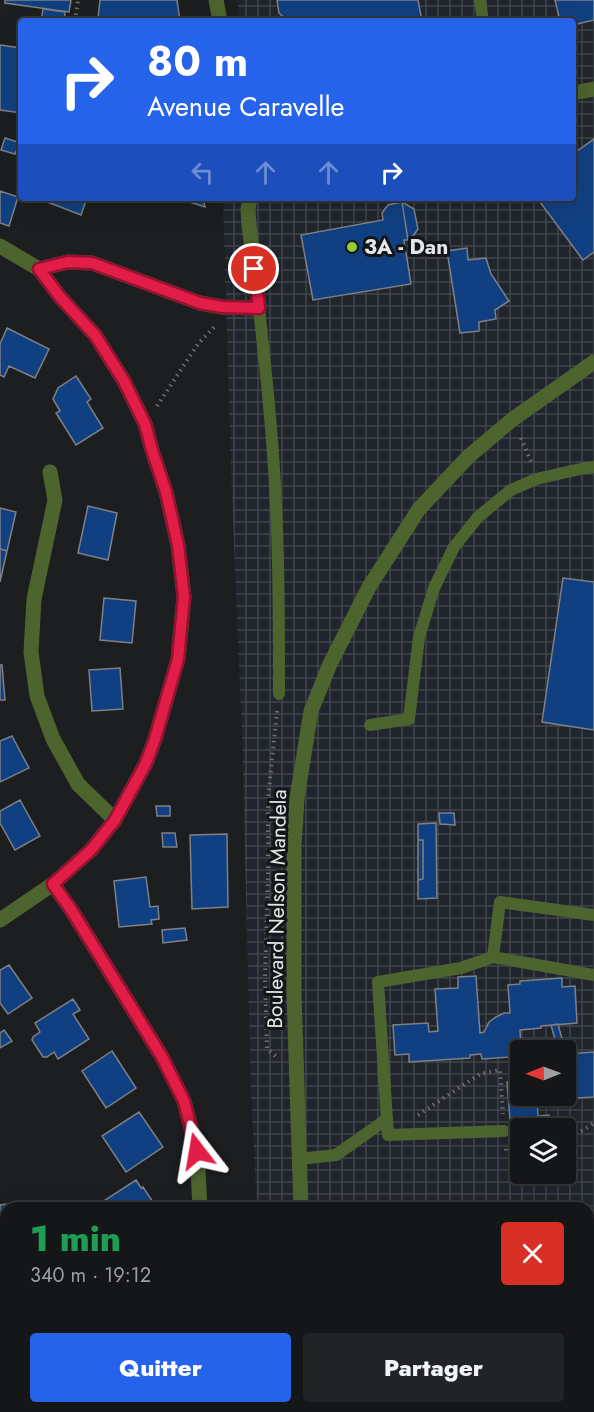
<!DOCTYPE html>
<html lang="fr">
<meta charset="utf-8">
<style>
:root{--surface:#151618;--page:#222325;--text:#f1f3f6;--muted:#9d9fa2;--line:#343537;--accent:#2563eb}
body{margin:0;font-family:Jost,sans-serif;background:var(--page);color:var(--text);height:100vh;display:flex;flex-direction:column;font-size:22px;white-space:nowrap}
*{box-sizing:border-box;margin:0}
p{font-size:20px;color:var(--muted)}
.icon{flex:none;width:33px;height:33px;fill:none;stroke:currentColor;stroke-width:2;stroke-linecap:round;stroke-linejoin:round}
.map{position:relative;flex:1;overflow:hidden}
.sheet{position:absolute;left:0px;top:1202px;width:594px;height:212px;display:flex;flex-direction:column;background:var(--surface);border-radius:18px 18px 0 0;box-shadow:0 6px 24px #0002,0 0 0 2px var(--line)}
.sheet>*{flex:none}
.hud{position:absolute;left:18px;top:18px;width:558px;height:183px;border-radius:6px;box-shadow:0 6px 24px #0002,0 0 0 2px var(--line);background:#2563eb;color:#fff;overflow:hidden}
.needle{width:39px;rotate:269deg}
.tools{position:absolute;left:510px;top:1040px;display:grid;gap:12px}
.tools a{display:grid;place-items:center;width:66px;height:66px;border-radius:6px;background:var(--surface);box-shadow:0 6px 24px #0002,0 0 0 2px var(--line);font-size:30px}
.pin{position:absolute;display:grid;place-items:center;width:51px;height:51px;color:#fff;margin:-26px;border:3px solid #fff;border-radius:50%;box-shadow:0 2px 6px #0007}
.me{position:absolute;width:66px;margin:-33px;rotate:346deg;stroke-linejoin:round;filter:drop-shadow(0 0 4px #0008)}
.turn{display:flex;align-items:center;gap:21px;height:126px;padding:0 30px;font-size:27px}
.turn .icon{width:78px;height:78px;stroke-width:2.5}
.turn b{display:block;font-size:42px;line-height:51px}
.lanes{display:flex;align-items:center;height:57px;padding:0 30px;background:#0003;justify-content:center;gap:30px;direction:ltr}
.lanes .off{opacity:.35}
.round{display:grid;place-items:center;flex:none;width:63px;height:63px;border-radius:6px;background:var(--page)}
.headline{display:flex;align-items:center;justify-content:space-between;height:102px;padding:0 30px}
h1{font-size:36px;font-weight:800;line-height:45px;color:#1e9e55}
.action{display:flex;gap:12px;margin-top:auto;padding:12px 30px}
.action a{flex:1;height:69px;border-radius:6px;background:var(--accent);color:#fff;font-size:24px;font-weight:800;line-height:69px;text-align:center}
.action a+a{background:var(--page);color:var(--text)}
.map>svg:first-child{display:block}
.industrial{fill:url(#industrial-grid);fill-rule:evenodd}
.green{fill:#002861}
.building{fill:#114082;stroke:#7e8083;stroke-width:1.5}
.lines{fill:none;stroke-linecap:round;stroke-linejoin:round}
.path{stroke:#6e7072;stroke-width:4;stroke-dasharray:1.5 4.5;stroke-linecap:butt}
.service{stroke:#4e642f;stroke-width:12}
.minor{stroke:#4e642f;stroke-width:15}
.tertiary{stroke:#4e642f;stroke-width:15}
.route-casing{stroke:#92132f;stroke-width:15}
.route{stroke:#e11d48;stroke-width:10}
.poi-dot{fill:#95cc3a;stroke:#131517;stroke-width:2}
.labels{text-anchor:middle;stroke-width:6;stroke-linejoin:round;paint-order:stroke}
.poi-label{font-size:21px;font-weight:bold;fill:#e5e6e8;stroke:#131517;text-anchor:start}
.street-label{font-size:21px;fill:#e5e6e8;stroke:#131517}
</style>
<div class="map">
<svg width="594" height="1412" viewBox="0 0 594 1412">
<defs>
<pattern id="industrial-grid" width="8" height="8" patternUnits="userSpaceOnUse" patternTransform="scale(1.5)"><rect width="8" height="8" fill="#21262e"/><path d="M0 4h8M4 0v8" fill="none" stroke="#41464c"/></pattern>
</defs>
<rect width="100%" height="100%" fill="#1c1e20"/>
<path class="industrial" d="M237 0H594V1412H275V1407H588V1208L257 1207 251 1095 242 733 232 497 223 198H573V21H241ZM520 1050H566V1095H520ZM520 1128H566V1173H520Z"/>
<path class="green" d="M157 1407H299L300 1412H148Z"/>
<path class="building" d="M5 0H71L69 12 5 3Z
M100 0H177L180 21H119L98 18Z
M277 0H418L422 21H288L279 13Z
M555 0H594V20L573 25V21H560Z
M43 9 65 12 64 21H41Z
M0 45 21 48V113L0 110Z
M5 138 21 143V149H17L15 154 1 150Z
M594 139V252L583 260 537 198H573V154Z
M0 191 18 197 9 226 0 223Z
M37 198H87L81 215Z
M177 198H203L205 207Z
M402 202 408 240H404L411 284 313 300 301 235 383 220 382 213 388 205Z
M402 202 414 209 418 229 411 239 408 240Z
M467 248 468 260 486 258 491 274 509 301 495 310 496 319 479 322V331L460 333 447 251Z
M7 328 49 349 35 378 9 366 4 377 0 375V344Z
M76 376 91 399 87 402 103 428 76 445 56 413 60 411 53 399 58 388Z
M88 506 117 513 108 560 78 553Z
M0 508 16 512 7 551 0 549Z
M0 549 7 551 0 582Z
M563 578 594 582V730L542 722Z
M104 598 136 601 132 643 100 640Z
M0 665H2L5 700H0Z
M120 668 123 709 92 711 89 670Z
M12 736 29 768 0 782V741Z
M20 800 40 836 15 850 0 823V811Z
M156 806H170V816H157Z
M439 813H454L455 825 440 824Z
M436 823 437 898 418 899V880L423 879V840H418V824Z
M162 833H175L177 847H163Z
M227 834 228 907 192 909 190 835Z
M418 840H423V879L418 880Z
M146 877 150 907 158 906 159 919 151 920 152 924 119 927 114 881Z
M185 928 187 940 163 943 162 930Z
M9 965 32 998 8 1014 0 1003V970Z
M476 976 480 1033 484 1032 489 1022 496 1017 504 1013H510L508 985 520 984V981L562 978V987L575 986 577 1023 541 1026V1028L520 1030 521 1050 520 1095H565V1099L537 1101 538 1116 549 1115 550 1128H520V1150H518L516 1133H511L507 1082 513 1081 511 1057 482 1059 481 1054 470 1055V1058L409 1062V1054L395 1055 393 1025 428 1023 429 1032 438 1031 435 989 458 988V977Z
M73 999 80 1010 73 1014 89 1039 58 1059 54 1052 47 1057H43L32 1040 33 1037 40 1032 35 1023Z
M558 1024 565 1050H558L551 1025Z
M4 1030 12 1041 0 1048V1033Z
M112 1051 136 1088 106 1108 82 1071Z
M594 1052V1097L576 1098 573 1084 566 1086V1054Z
M573 1084 576 1098 565 1099 566 1086Z
M139 1112 163 1147 126 1172 102 1136Z
M136 1180 141 1188 143 1187 157 1208H105L102 1202Z
M13 1203 14 1208H6V1247L0 1248V1205Z
M6 1247V1289L0 1290V1248Z
M6 1314V1359H1L0 1315Z
M0 1383H6V1407H40V1412H0Z
M456 1407H581V1412H456Z"/>
<g class="lines">
<path class="path" d="M75 21 78 0
M157 406 198 344 216 325
M521 438 532 464
M277 711 268 799V874L265 978 267 1049 278 1058
M418 1115 480 1074 500 1070 503 1114
M566 1141 594 1123
M506 1149V1152H520
M217 1412V1407"/>
<path class="service" d="M480 0 483 21
M259 308C264 357 270 406 273 455 279 534 279 614 279 694
M370 725 409 719 419 637 434 588 454 547 478 517 511 490 536 479 585 468 594 467
M594 915 500 902 493 957 594 975
M493 957 461 968 378 982 388 1135 504 1131
M299 1159 336 1155 387 1119"/>
<path class="minor" d="M216 0 220 21
M573 93 594 89
M0 246 39 269 68 262 92 263 200 303 222 307 259 308 249 225 248 209 250 198
M50 472 55 500 34 599 31 652 37 696 53 739 78 784 115 820
M53 884 72 911 162 1057 184 1101 197 1151 200 1208
M0 920 53 884 91 850 115 820 146 763 155 739 178 659 184 597 178 545 166 492 152 450 145 424 124 381 95 335 60 297 39 269"/>
<path class="tertiary" d="M301 1208 294 994V846L297 798 311 711 330 664 369 587 419 509 469 456 513 419 594 362
M316 1407V1412
M327 1407 329 1412"/>
</g>
<g class="lines">
<g class="route-casing">
<path id="route" d="M197 1151 184 1101 162 1057 72 911 53 884 91 850 115 820 146 763 155 739 178 659 184 597 178 545 166 492 152 450 145 424 124 381 95 335 60 297 39 269 68 262 92 263 200 303 222 307 259 308 254 269"/>
</g>
<use href="#route" class="route"/>
</g>
<circle class="poi-dot" cx="352" cy="247" r="6"/>
<g class="labels">
<g class="poi-label">
<text x="364" y="254">3A - Dan</text>
</g>
<g class="street-label">
<text transform="translate(277 909) rotate(-89)" y="7">Boulevard Nelson Mandela</text>
</g>
</g>
</svg>
<div class="tools">
<a><svg class="needle" viewBox="-14 -14 28 28"><path d="M0-13l5 13h-10z" fill="#e53935"/><path d="M0 13l5-13h-10z" fill="#9d9fa2"/></svg></a>
<a><svg class="icon" aria-label="layers" viewBox="0 0 24 24"><path d="M12 4l9 5-9 5-9-5zM3 14l9 5 9-5"/></svg></a>
</div>
<div class="pin" style="left:254px;top:269px;background:#d93025"><svg class="icon" aria-label="arrive" viewBox="0 0 24 24"><path d="M6 21V4h12l-3 4 3 4H6"/></svg></div>
<svg class="me" style="left:197px;top:1151px" viewBox="-20 -20 40 40"><path d="M0-17L14 15 0 8-14 15z" fill="#e11d48" stroke="#fff" stroke-width="4"/></svg>
<div class="hud">
<div class="turn"><svg class="icon" aria-label="right" viewBox="0 0 24 24"><path d="M7 20v-9h11M14 6l5 5-5 5"/></svg><div><b>80 m</b>Avenue Caravelle</div></div>
<div class="lanes"><svg class="icon off" aria-label="left" viewBox="0 0 24 24"><path d="M17 20v-9H6M10 6l-5 5 5 5"/></svg><svg class="icon off" aria-label="ahead" viewBox="0 0 24 24"><path d="M12 20V5M6 11l6-6 6 6"/></svg><svg class="icon off" aria-label="ahead" viewBox="0 0 24 24"><path d="M12 20V5M6 11l6-6 6 6"/></svg><svg class="icon" aria-label="right" viewBox="0 0 24 24"><path d="M7 20v-9h11M14 6l5 5-5 5"/></svg></div>
</div>
<section class="sheet">
<div class="headline"><div><h1>1 min</h1><p>340 m · 19:12</p></div><a class="round" style="background:#d93025;color:#fff"><svg class="icon" aria-label="close" viewBox="0 0 24 24"><path d="M6 6l12 12M18 6L6 18"/></svg></a></div>
<div class="action"><a>Quitter</a><a>Partager</a></div>
</section>
</div>
